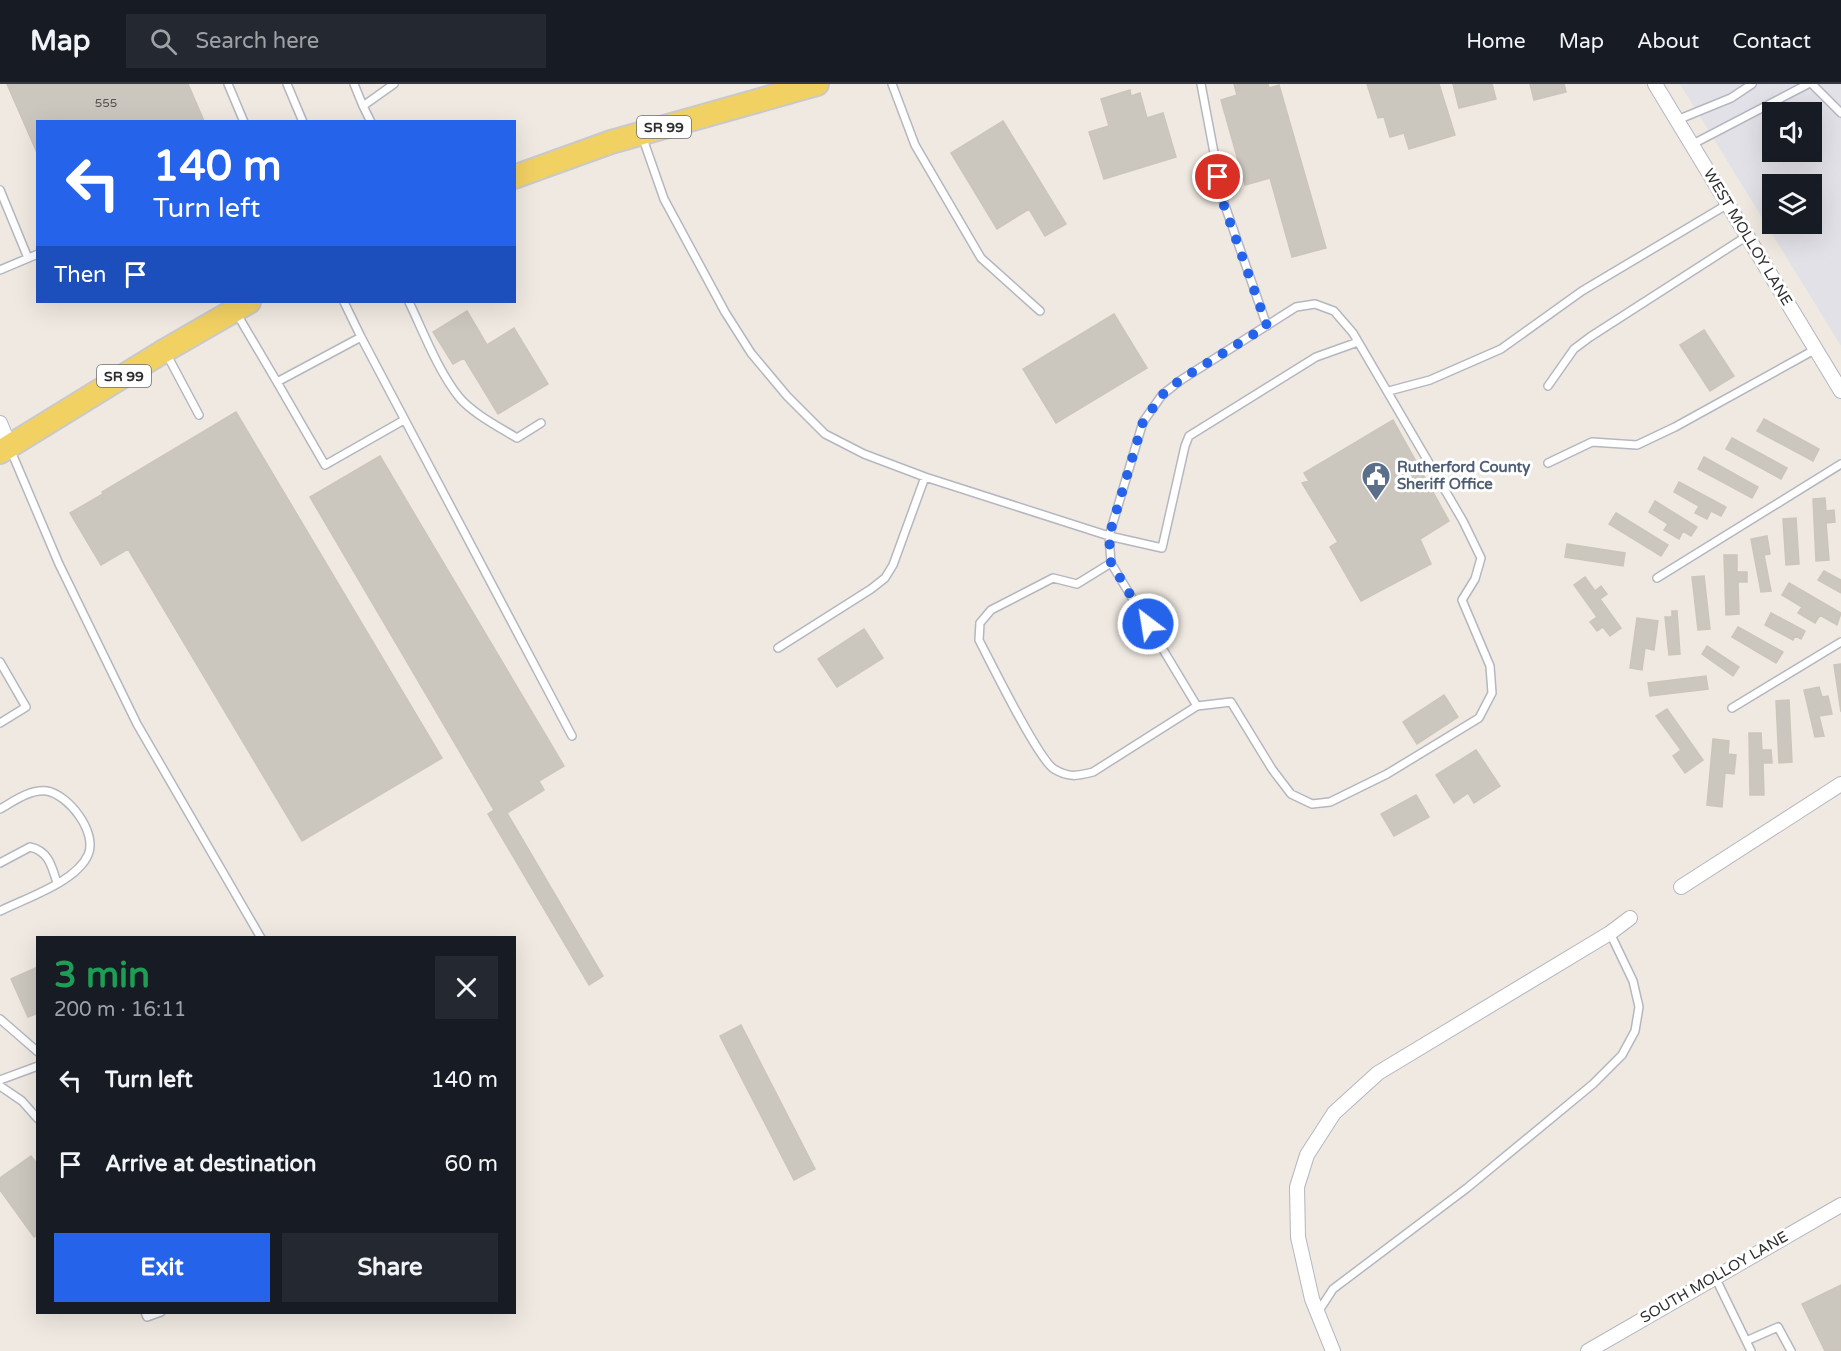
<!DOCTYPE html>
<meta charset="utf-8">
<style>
:root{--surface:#171b24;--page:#242831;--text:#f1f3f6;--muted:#9ea1a6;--line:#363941;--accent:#2563eb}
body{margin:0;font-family:"Varela Round",sans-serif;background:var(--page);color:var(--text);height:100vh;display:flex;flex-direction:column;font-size:22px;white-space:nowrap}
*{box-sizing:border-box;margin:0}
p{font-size:20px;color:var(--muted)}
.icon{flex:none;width:33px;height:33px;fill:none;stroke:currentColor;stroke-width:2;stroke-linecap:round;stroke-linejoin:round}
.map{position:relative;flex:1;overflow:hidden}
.side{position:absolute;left:36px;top:852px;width:480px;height:378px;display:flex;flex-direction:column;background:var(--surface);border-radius:0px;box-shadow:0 6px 24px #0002}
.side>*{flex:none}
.banner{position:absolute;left:36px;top:36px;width:480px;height:183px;border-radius:0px;box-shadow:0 6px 24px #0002;background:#2563eb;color:#fff;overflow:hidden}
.controls{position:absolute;left:1762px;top:18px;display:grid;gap:12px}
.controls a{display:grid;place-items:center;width:60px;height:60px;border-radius:0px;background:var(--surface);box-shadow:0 6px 24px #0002;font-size:30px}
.pin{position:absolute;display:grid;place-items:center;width:51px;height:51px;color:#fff;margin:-26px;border:3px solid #fff;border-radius:50%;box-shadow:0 2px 6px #0007}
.me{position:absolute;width:66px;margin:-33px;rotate:329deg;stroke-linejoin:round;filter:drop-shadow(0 0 4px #0008)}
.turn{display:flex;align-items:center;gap:21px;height:126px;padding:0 18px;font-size:27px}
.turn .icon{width:78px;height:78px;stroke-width:2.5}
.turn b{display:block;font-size:42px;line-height:51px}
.then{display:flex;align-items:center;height:57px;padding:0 18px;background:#0003;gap:12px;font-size:22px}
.round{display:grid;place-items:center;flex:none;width:63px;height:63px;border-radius:0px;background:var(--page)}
.summary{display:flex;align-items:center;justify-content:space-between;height:102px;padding:0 18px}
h1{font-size:36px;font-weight:800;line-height:45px;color:#1e9e55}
.primary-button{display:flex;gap:12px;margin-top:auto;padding:12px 18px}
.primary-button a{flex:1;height:69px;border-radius:0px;background:var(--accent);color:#fff;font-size:24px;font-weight:800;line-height:69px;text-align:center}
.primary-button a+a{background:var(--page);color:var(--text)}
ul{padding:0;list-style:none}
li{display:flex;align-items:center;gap:18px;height:84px;padding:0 18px}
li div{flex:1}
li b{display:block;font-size:22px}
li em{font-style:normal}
header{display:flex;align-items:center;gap:36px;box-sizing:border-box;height:84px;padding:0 30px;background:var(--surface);border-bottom:2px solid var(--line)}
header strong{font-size:28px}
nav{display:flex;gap:33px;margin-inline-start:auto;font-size:21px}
.search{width:420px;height:54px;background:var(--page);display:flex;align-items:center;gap:15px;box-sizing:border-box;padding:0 21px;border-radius:0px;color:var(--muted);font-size:22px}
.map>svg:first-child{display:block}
.industrial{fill:#e3e1e8;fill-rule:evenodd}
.building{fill:#cbc7bf;stroke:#cbc5ba;stroke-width:1.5}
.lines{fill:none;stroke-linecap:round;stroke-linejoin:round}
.service-casing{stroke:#b4b7c1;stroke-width:10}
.minor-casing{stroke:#b4b7c1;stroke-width:16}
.primary-casing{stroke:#c9c9c9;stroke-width:26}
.service{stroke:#fff;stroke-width:7}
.minor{stroke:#fff;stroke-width:14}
.primary{stroke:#f2d163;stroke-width:22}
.route{stroke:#2563eb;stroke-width:10;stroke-dasharray:0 18}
.labels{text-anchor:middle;stroke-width:6;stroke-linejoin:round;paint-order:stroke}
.number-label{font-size:12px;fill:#555452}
.shield{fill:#fff;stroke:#6d6d6d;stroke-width:1.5}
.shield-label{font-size:14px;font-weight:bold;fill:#2e2e2e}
.street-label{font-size:15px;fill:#2e2e2e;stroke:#fff}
.service-label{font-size:15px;font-weight:bold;fill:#4e5e75;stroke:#fff;text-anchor:start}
</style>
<header>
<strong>Map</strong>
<div class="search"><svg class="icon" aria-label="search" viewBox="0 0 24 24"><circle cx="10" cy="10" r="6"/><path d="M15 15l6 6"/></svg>Search here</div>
<nav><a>Home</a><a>Map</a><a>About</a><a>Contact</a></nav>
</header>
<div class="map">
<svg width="1841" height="1267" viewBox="0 0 1841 1267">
<rect width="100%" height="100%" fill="#efe9e1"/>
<path class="industrial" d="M1680 0H1841V262ZM1773 28H1812V68H1773ZM1773 100H1812V140H1773Z"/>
<path class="building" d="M7 0H188L204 37 38 38V71Z
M1234 0H1268L1269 4 1279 1 1326 164 1292 173 1270 94 1245 101 1221 16 1237 11Z
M1367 0H1439L1455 51 1409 65 1404 49 1390 53 1384 33 1378 34Z
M1453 0H1492L1496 15 1459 24Z
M1530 0H1564L1566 8 1534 16Z
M1130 6 1131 12 1140 9 1147 34 1163 29 1176 73 1104 95 1089 48 1109 42 1101 15Z
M1003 37 1066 140 1045 152 1029 125 997 145 951 69Z
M467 227 487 261 514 244 548 300 498 330 464 274 453 280 433 248Z
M1114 230 1147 284 1056 339 1023 285Z
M1704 246 1734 292 1710 307 1680 261Z
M236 328 442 674 302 757 128 465 101 481 70 429 103 410 102 408Z
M1764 335 1819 365 1813 377 1757 347Z
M1393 336 1449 437 1420 455 1431 480 1361 517 1330 463 1338 458 1302 399 1309 397 1304 389Z
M1732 354 1787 384 1781 395 1726 365Z
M380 372 564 682 539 697 544 706 507 729 603 892 589 901 488 730 494 726 310 413Z
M1704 373 1758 403 1752 414 1698 385Z
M1679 398 1726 423 1721 432 1711 427 1707 435 1695 429 1699 422 1674 408Z
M1825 414 1826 427 1834 426 1835 438 1826 439 1829 476 1816 477 1813 415Z
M1655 417 1697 443 1691 452 1683 447 1679 455 1664 446 1668 440 1649 428Z
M1616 429 1668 461 1661 472 1609 440Z
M1796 434 1799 480 1786 481 1783 435Z
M1767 452 1770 470 1764 471 1771 507 1761 508 1751 455Z
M1567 460 1625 469 1623 482 1565 473Z
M1724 471H1737V488H1747V498H1738L1739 530 1726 531Z
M1824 487 1841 496V509L1818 496Z
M1704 492 1710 545 1698 546 1692 493Z
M1585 493 1595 507 1601 502 1607 510 1600 515 1621 544 1610 552 1603 543 1597 547 1590 538 1597 533 1574 501Z
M1789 499 1841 529 1837 541 1820 531 1815 539 1798 529 1802 523 1782 511Z
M1672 527H1677L1680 570 1669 571 1665 533H1672Z
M1771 529 1805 547 1801 555 1795 552 1793 556 1765 541Z
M1637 534 1658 537 1654 566 1645 564 1642 586 1630 584Z
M1738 543 1783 568 1776 579 1732 553Z
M864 545 883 574 837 603 818 575Z
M1707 562 1739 583 1733 592 1702 570Z
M1841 580V628L1834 581Z
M1706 592 1708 605 1650 612 1648 599Z
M1819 603 1822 613 1828 612 1832 630 1819 632 1824 652 1815 653 1804 606Z
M1444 611 1458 633 1417 660 1403 638Z
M1789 616 1792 678 1779 679 1776 617Z
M1667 625 1703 676 1685 689 1673 672 1681 666 1656 632Z
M1749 649H1761L1762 666H1771L1772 679H1763L1764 711H1750Z
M1713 655 1729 657 1728 670 1736 671 1734 690 1725 689 1722 723 1707 721Z
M1476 666 1500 702 1474 719 1468 709 1454 719 1436 691Z
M1416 711 1429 733 1394 752 1381 730Z
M38 883V929L28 933 11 895Z
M741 941 815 1085 794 1096 720 952Z
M31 1072 38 1081V1150L34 1153 0 1106V1094Z
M1841 1201V1267H1825L1802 1220Z"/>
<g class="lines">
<g class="service-casing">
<path id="service" d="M228 0 244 38
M287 0 303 38
M354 0 363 22
M892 0 915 61 981 174 1040 227
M1201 0 1223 116 1267 242
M1812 0 1841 29
M1677 36 1731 14 1752 0
M371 38 363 22 394 0
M642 52 664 115 725 228 751 269 787 312 825 350 864 370 925 393 1109 452 1143 338 1162 311 1181 296 1296 223 1315 220 1334 227 1353 249 1463 437 1481 474 1475 495 1462 516 1490 582 1492 609 1479 634 1387 690 1330 718 1312 720 1291 710 1272 685 1231 618 1197 622 1093 688C1077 692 1069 694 1054 685 1038 675 991 579 979 556L980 539 991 526 1053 494 1077 500 1111 479 1197 622
M1691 61 1808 0
M0 106 28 174
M0 186 38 170
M409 218C423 247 438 287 459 313 472 329 499 343 517 354L541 339
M237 230 277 298 361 253 344 218
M361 253 572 652
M166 269 199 331
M277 298 325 381 404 336
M1548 302 1574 265 1590 253 1747 152
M1389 307 1430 296 1501 265 1582 207 1728 120
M11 367 59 480 137 640 261 854
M1548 379 1592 358 1637 361 1675 343 1816 265
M1111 479 1109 452 1162 464 1185 362 1189 352 1316 273 1358 258
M1657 494 1841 380
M778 564 871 505 885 494 893 481 925 393
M0 578 26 623 0 639
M1732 624 1841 558
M0 725C14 717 30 705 47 707 69 711 98 749 88 771 76 798 26 814 0 827
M0 779 30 763C49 767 52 783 57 799
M0 935 38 968
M0 996 38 982
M0 1002 22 1017 38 1035
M1715 1193 1751 1267
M145 1228 147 1233 161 1228
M1318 1228 1333 1205 1467 1104 1593 1000 1622 971 1635 947 1639 923 1633 897 1610 849
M1746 1257 1778 1243 1791 1267"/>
</g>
<g class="minor-casing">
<path id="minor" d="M1655 0 1841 307
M0 339 9 361
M1681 803 1841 700
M1333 1267 1312 1215 1298 1153 1297 1103 1307 1071 1334 1029 1378 989 1610 849 1630 834
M1588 1267 1841 1121"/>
</g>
<g class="primary-casing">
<path id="primary" d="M514 93 611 58 817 0
M0 368 164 267 249 218"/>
</g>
<use href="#service" class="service"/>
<use href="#minor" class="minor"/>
<use href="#primary" class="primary"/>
</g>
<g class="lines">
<path class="route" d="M1148 540 1111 479 1109 452 1143 338 1162 311 1180 296 1267 242 1222 116 1218 93"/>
</g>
<defs>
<g id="civic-pin" transform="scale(1.5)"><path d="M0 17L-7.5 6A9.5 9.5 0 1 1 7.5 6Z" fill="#5c6f8a" stroke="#fff"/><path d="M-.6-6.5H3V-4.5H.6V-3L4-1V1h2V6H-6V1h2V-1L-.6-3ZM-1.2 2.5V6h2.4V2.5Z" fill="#fff"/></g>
</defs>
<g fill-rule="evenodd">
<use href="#civic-pin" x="1376" y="392"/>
</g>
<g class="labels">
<g class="number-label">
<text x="106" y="23">555</text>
</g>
<g class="shield">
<rect x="637" y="32" width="54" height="22" rx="4.5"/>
<rect x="97" y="281" width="54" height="22" rx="4.5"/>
</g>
<g class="shield-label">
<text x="664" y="48">SR 99</text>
<text x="124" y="297">SR 99</text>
</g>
<g class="street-label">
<text transform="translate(1748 153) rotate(59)" y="5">WEST MOLLOY LANE</text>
<text transform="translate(1714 1193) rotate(-30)" y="5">SOUTH MOLLOY LANE</text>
</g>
<g class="service-label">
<text x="1397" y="388">Rutherford County<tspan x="1397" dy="17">Sheriff Office</tspan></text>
</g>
</g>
</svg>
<div class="controls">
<a><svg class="icon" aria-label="sound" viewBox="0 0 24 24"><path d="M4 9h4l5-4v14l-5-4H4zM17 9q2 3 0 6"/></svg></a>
<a><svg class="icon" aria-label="layers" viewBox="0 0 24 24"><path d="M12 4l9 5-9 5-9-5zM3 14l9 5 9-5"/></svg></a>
</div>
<div class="pin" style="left:1218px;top:93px;background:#d93025"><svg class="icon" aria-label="arrive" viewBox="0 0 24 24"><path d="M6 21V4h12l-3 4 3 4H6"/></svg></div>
<svg class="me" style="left:1148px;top:540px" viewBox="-20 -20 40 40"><circle r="17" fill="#2563eb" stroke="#fff" stroke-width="3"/><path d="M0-11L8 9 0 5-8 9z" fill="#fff"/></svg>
<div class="banner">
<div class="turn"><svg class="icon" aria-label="left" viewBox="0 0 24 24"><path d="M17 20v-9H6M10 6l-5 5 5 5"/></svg><div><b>140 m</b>Turn left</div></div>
<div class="then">Then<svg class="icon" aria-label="arrive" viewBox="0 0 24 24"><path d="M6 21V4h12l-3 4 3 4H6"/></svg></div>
</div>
<section class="side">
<div class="summary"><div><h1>3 min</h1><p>200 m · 16:11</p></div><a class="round"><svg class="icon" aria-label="close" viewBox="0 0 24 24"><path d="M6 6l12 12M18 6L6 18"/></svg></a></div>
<ul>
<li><svg class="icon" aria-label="left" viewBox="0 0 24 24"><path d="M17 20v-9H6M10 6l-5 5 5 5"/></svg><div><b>Turn left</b></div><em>140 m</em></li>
<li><svg class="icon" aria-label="arrive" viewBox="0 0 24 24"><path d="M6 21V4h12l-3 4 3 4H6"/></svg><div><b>Arrive at destination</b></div><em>60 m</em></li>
</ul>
<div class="primary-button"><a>Exit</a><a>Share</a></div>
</section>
</div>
